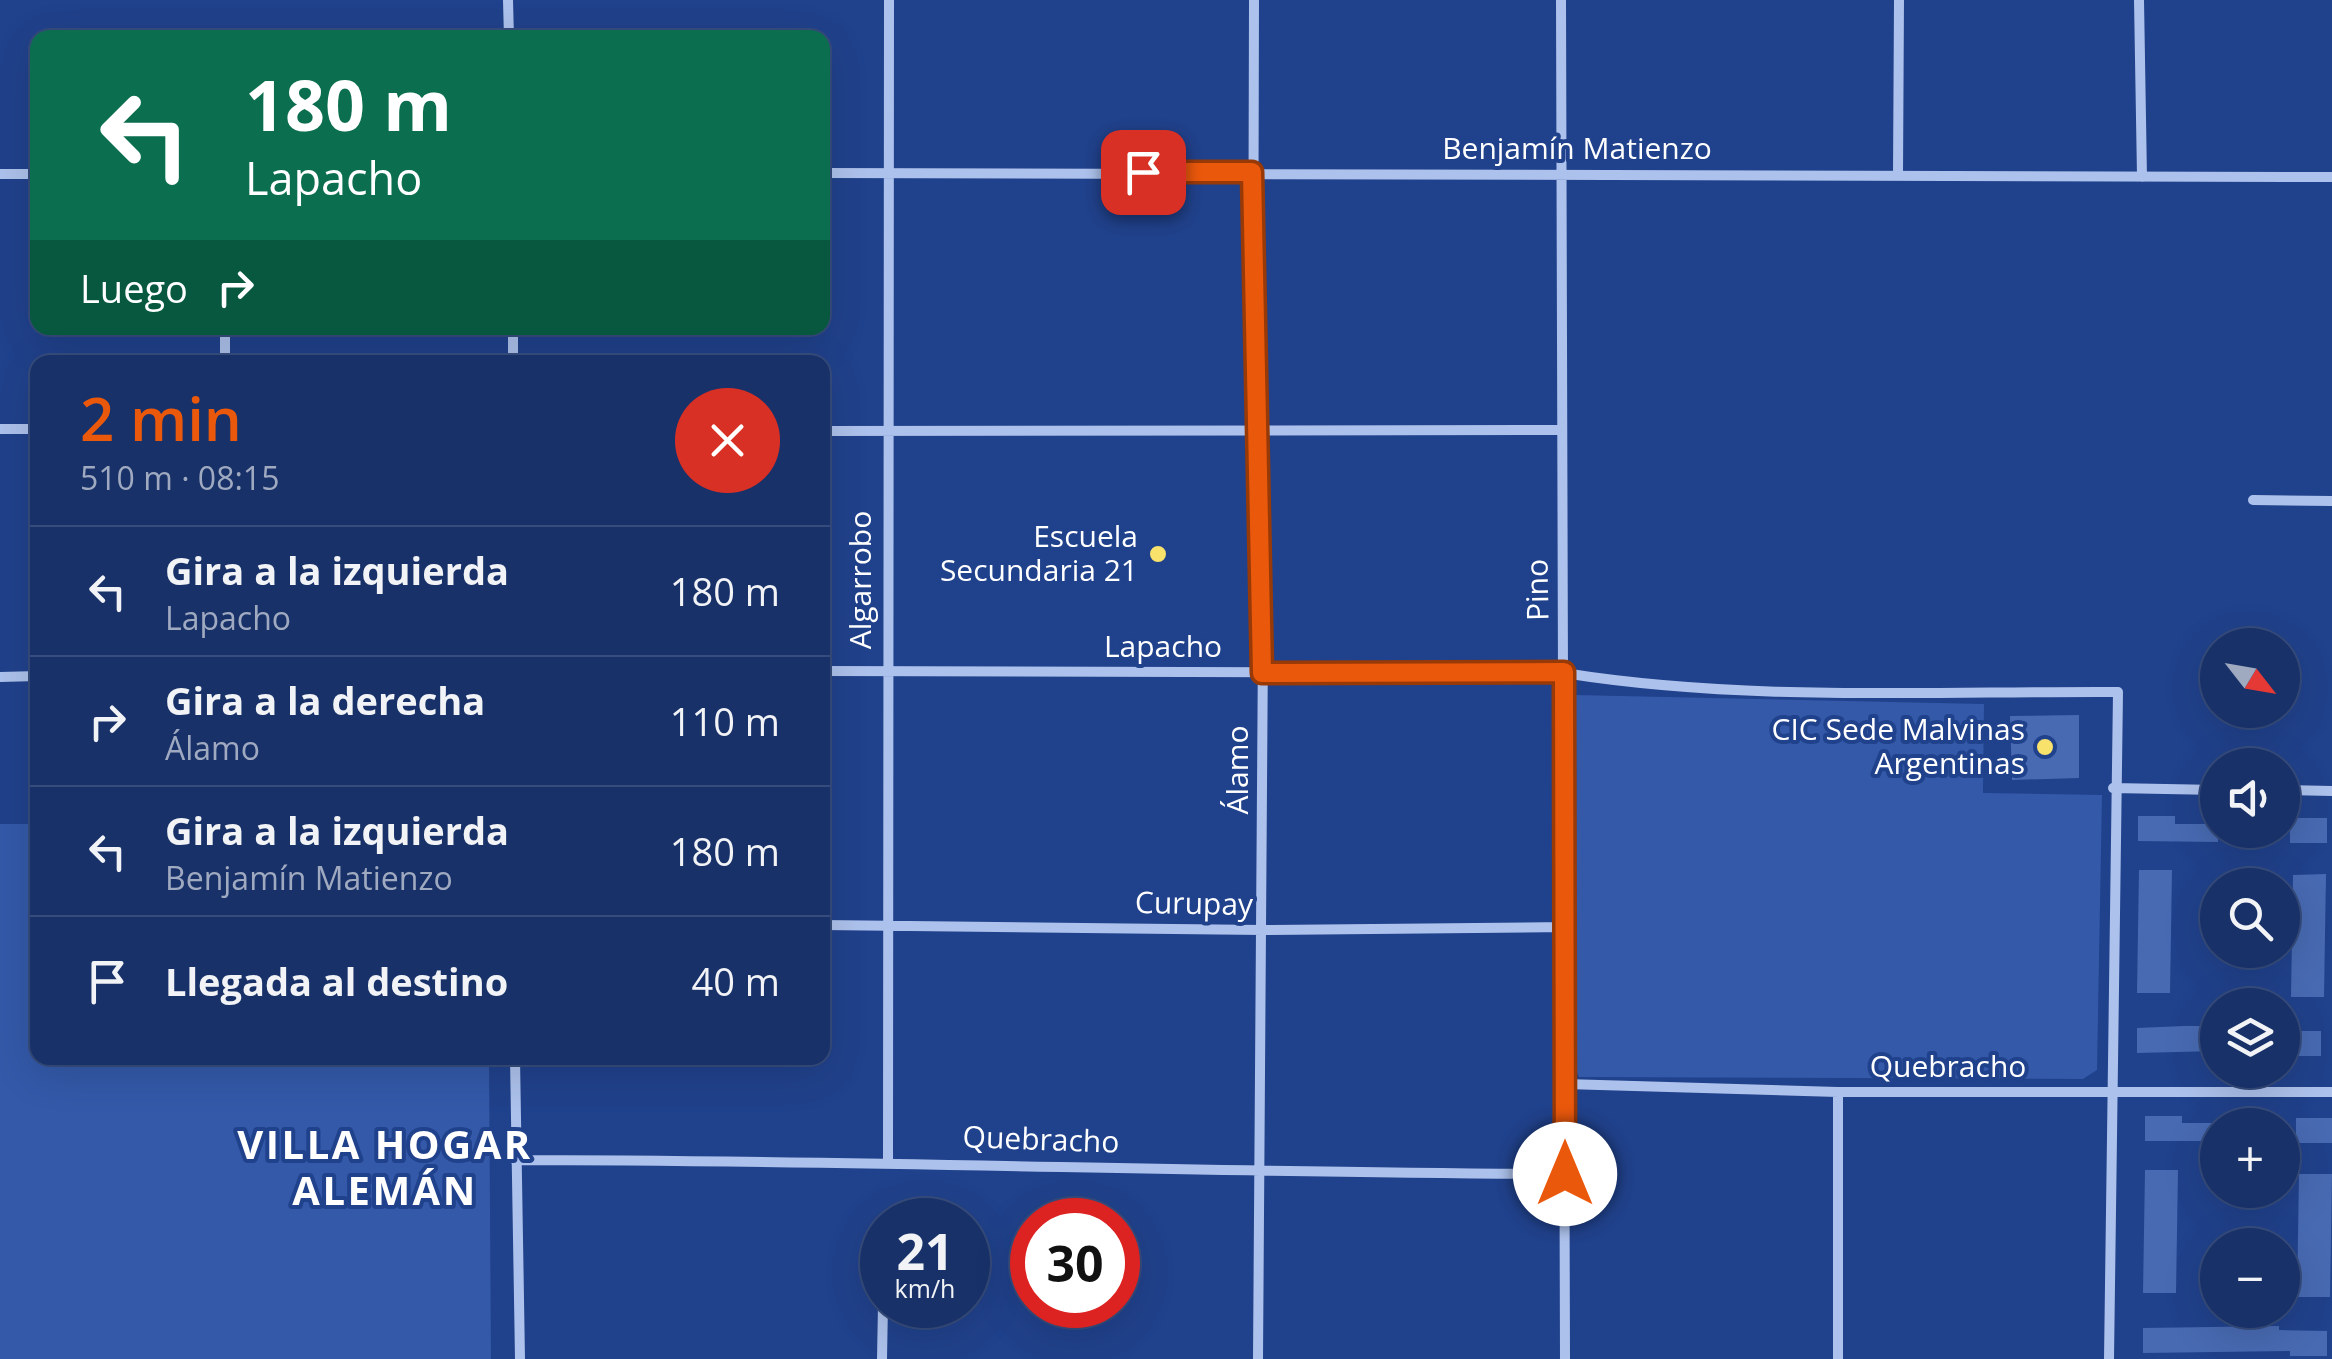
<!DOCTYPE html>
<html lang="es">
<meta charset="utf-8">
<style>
:root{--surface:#183168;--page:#21396e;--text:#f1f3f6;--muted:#9fa9c0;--line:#364c7c;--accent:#ea580c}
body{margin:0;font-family:"Open Sans",sans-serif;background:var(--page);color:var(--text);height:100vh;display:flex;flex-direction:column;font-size:38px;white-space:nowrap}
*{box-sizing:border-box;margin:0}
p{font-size:32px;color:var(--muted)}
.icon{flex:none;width:55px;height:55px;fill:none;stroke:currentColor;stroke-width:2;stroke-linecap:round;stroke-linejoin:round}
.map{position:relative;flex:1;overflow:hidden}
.side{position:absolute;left:30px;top:355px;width:800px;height:710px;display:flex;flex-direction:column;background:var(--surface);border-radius:20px;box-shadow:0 10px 40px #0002,0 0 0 2px var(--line)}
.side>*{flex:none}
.guide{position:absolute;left:30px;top:30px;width:800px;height:305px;border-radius:20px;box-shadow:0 10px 40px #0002,0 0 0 2px var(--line);background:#0b6e4f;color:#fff;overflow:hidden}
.needle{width:65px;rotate:121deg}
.fabs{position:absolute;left:2200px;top:628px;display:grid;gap:20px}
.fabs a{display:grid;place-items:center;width:100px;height:100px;border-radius:50%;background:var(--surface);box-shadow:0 10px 40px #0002,0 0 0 2px var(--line);font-size:50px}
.speed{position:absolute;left:860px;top:1198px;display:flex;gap:20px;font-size:50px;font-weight:700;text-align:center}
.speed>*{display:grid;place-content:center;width:130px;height:130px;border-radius:50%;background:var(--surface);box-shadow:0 10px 40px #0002,0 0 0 2px var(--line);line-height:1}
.speed small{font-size:25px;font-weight:400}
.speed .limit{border:15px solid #d22;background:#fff;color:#111}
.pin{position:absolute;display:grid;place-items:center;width:85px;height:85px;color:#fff;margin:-42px;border-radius:20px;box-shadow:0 5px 15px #0006}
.me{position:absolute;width:110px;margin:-55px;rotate:0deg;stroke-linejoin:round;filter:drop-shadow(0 0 8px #0008)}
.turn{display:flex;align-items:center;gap:35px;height:210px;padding:0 50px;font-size:45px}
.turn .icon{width:130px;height:130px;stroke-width:2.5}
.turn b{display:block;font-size:70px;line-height:85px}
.then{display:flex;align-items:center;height:95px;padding:0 50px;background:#0003;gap:20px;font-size:38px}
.round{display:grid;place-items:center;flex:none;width:105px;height:105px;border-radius:52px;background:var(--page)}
.overview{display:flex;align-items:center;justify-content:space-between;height:170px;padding:0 50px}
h1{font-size:60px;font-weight:600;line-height:75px;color:var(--accent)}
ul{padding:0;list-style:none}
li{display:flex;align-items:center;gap:30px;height:130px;padding:0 50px;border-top:2px solid var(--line)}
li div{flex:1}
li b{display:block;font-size:38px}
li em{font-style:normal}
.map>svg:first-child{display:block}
.green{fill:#3359a8}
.building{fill:#486ab2}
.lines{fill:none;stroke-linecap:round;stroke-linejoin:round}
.street{stroke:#acc1eb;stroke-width:10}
.route-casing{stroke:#983908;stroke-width:25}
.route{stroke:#ea580c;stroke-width:18}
.poi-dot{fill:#f9e26c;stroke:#20418b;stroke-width:4}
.labels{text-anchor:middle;stroke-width:8;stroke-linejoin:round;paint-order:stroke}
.street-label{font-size:30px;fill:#fff;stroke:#20418b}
.poi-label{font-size:30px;fill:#fff;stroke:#20418b;text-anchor:end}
.district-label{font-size:40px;font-weight:bold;letter-spacing:2.5px;fill:#fff;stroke:#20418b}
</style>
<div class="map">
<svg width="2332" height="1359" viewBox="0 0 2332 1359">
<rect width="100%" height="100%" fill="#20418b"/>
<path class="green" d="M1575 695 1984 704 1983 793 2102 795 2097 1070 2083 1079 1579 1077 1572 1063Z
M0 824H37L38 1058H489L491 1359H0Z"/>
<path class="building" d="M2079 715V778L2012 780 2010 716Z
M2138 816H2175V824H2218V842L2138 841Z
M2290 818H2327V843H2290Z
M2139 870H2172L2170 993H2137Z
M2326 874 2324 997H2291L2293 875Z
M2184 1026H2218V1051L2137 1053V1028Z
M2284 1031H2321V1056H2284Z
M2145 1116H2182V1123H2218V1141H2145Z
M2296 1118H2332V1143H2296Z
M2145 1170H2178L2176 1293H2143Z
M2299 1174H2332L2330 1297H2297Z
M2279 1326V1330L2327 1331V1356H2290V1351L2143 1353V1328Z"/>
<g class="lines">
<path class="street" d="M508 0 509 38
M1254 0 1253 384 1263 643 1258 1359
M1561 0 1565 1359
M2139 0 2142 177
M822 173 2332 177
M0 174H38
M1898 175 1899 0
M225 362V328
M513 362V328
M0 429H38
M822 431 1561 430
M2253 500 2332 501
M822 671 1564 673C1745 702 1934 691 2118 692L2109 1359
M0 677 38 676
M2113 788 2218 790
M2282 790 2332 791
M822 925 1263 930 1565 927
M515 1058 520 1359
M1565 1084 1838 1092H2332
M515 1160C865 1160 1215 1173 1565 1174
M888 1160 889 0
M882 1359 883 1305
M1838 1359V1092"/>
</g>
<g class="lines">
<g class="route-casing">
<path id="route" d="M1143 172H1252L1262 673 1564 672 1565 1174"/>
</g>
<use href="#route" class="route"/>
</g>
<g class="poi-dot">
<circle cx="1158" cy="554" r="10"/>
<circle cx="2045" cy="747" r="10"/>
</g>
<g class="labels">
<g class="street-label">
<text x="1577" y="159">Benjamín Matienzo</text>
<text transform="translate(861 580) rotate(-90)" y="10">Algarrobo</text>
<text transform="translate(1538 590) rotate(-91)" y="10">Pino</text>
<text x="1163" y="657">Lapacho</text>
<text transform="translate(1238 770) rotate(-90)" y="10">Álamo</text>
<text transform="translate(1194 904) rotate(1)" y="10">Curupay</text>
<text x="1948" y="1077">Quebracho</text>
<text transform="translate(1041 1140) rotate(2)" y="10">Quebracho</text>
</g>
<g class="poi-label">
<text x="1138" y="547">Escuela<tspan x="1138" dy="34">Secundaria 21</tspan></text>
<text x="2025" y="740">CIC Sede Malvinas<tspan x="2025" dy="34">Argentinas</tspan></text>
</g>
<g class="district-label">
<text x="385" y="1159">VILLA HOGAR<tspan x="385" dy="46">ALEMÁN</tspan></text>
</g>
</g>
</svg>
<div class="fabs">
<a><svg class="needle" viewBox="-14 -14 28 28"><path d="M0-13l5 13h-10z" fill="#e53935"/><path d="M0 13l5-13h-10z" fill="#9fa9c0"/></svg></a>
<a><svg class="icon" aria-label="sound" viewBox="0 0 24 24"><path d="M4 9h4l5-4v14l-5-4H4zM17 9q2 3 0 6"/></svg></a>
<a><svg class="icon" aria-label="search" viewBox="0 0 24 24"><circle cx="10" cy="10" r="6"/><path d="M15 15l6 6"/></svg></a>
<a><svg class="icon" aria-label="layers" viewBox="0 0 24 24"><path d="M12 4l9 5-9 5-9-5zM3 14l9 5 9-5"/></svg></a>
<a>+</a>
<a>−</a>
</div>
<div class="speed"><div>21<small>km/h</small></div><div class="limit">30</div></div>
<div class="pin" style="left:1143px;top:172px;background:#d93025"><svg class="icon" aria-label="arrive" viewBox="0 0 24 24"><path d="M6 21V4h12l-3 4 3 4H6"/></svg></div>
<svg class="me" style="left:1565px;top:1174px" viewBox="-20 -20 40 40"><circle r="19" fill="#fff"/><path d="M0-13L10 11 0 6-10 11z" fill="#ea580c"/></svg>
<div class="guide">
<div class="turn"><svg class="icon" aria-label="left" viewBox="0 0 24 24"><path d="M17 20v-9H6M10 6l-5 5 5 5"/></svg><div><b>180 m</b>Lapacho</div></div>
<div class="then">Luego<svg class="icon" aria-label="right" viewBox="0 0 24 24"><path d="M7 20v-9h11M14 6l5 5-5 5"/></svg></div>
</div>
<section class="side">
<div class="overview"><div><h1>2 min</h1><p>510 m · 08:15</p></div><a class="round" style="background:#d93025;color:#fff"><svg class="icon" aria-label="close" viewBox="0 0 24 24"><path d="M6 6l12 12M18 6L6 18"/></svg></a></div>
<ul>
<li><svg class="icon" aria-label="left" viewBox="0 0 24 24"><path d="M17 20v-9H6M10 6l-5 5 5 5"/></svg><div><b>Gira a la izquierda</b><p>Lapacho</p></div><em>180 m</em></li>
<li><svg class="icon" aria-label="right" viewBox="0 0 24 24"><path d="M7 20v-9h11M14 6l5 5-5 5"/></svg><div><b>Gira a la derecha</b><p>Álamo</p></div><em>110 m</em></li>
<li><svg class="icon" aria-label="left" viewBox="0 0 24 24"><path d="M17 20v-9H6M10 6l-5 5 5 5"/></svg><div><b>Gira a la izquierda</b><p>Benjamín Matienzo</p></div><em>180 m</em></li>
<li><svg class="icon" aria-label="arrive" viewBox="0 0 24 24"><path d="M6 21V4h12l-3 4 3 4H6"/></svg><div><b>Llegada al destino</b></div><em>40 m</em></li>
</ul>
</section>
</div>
